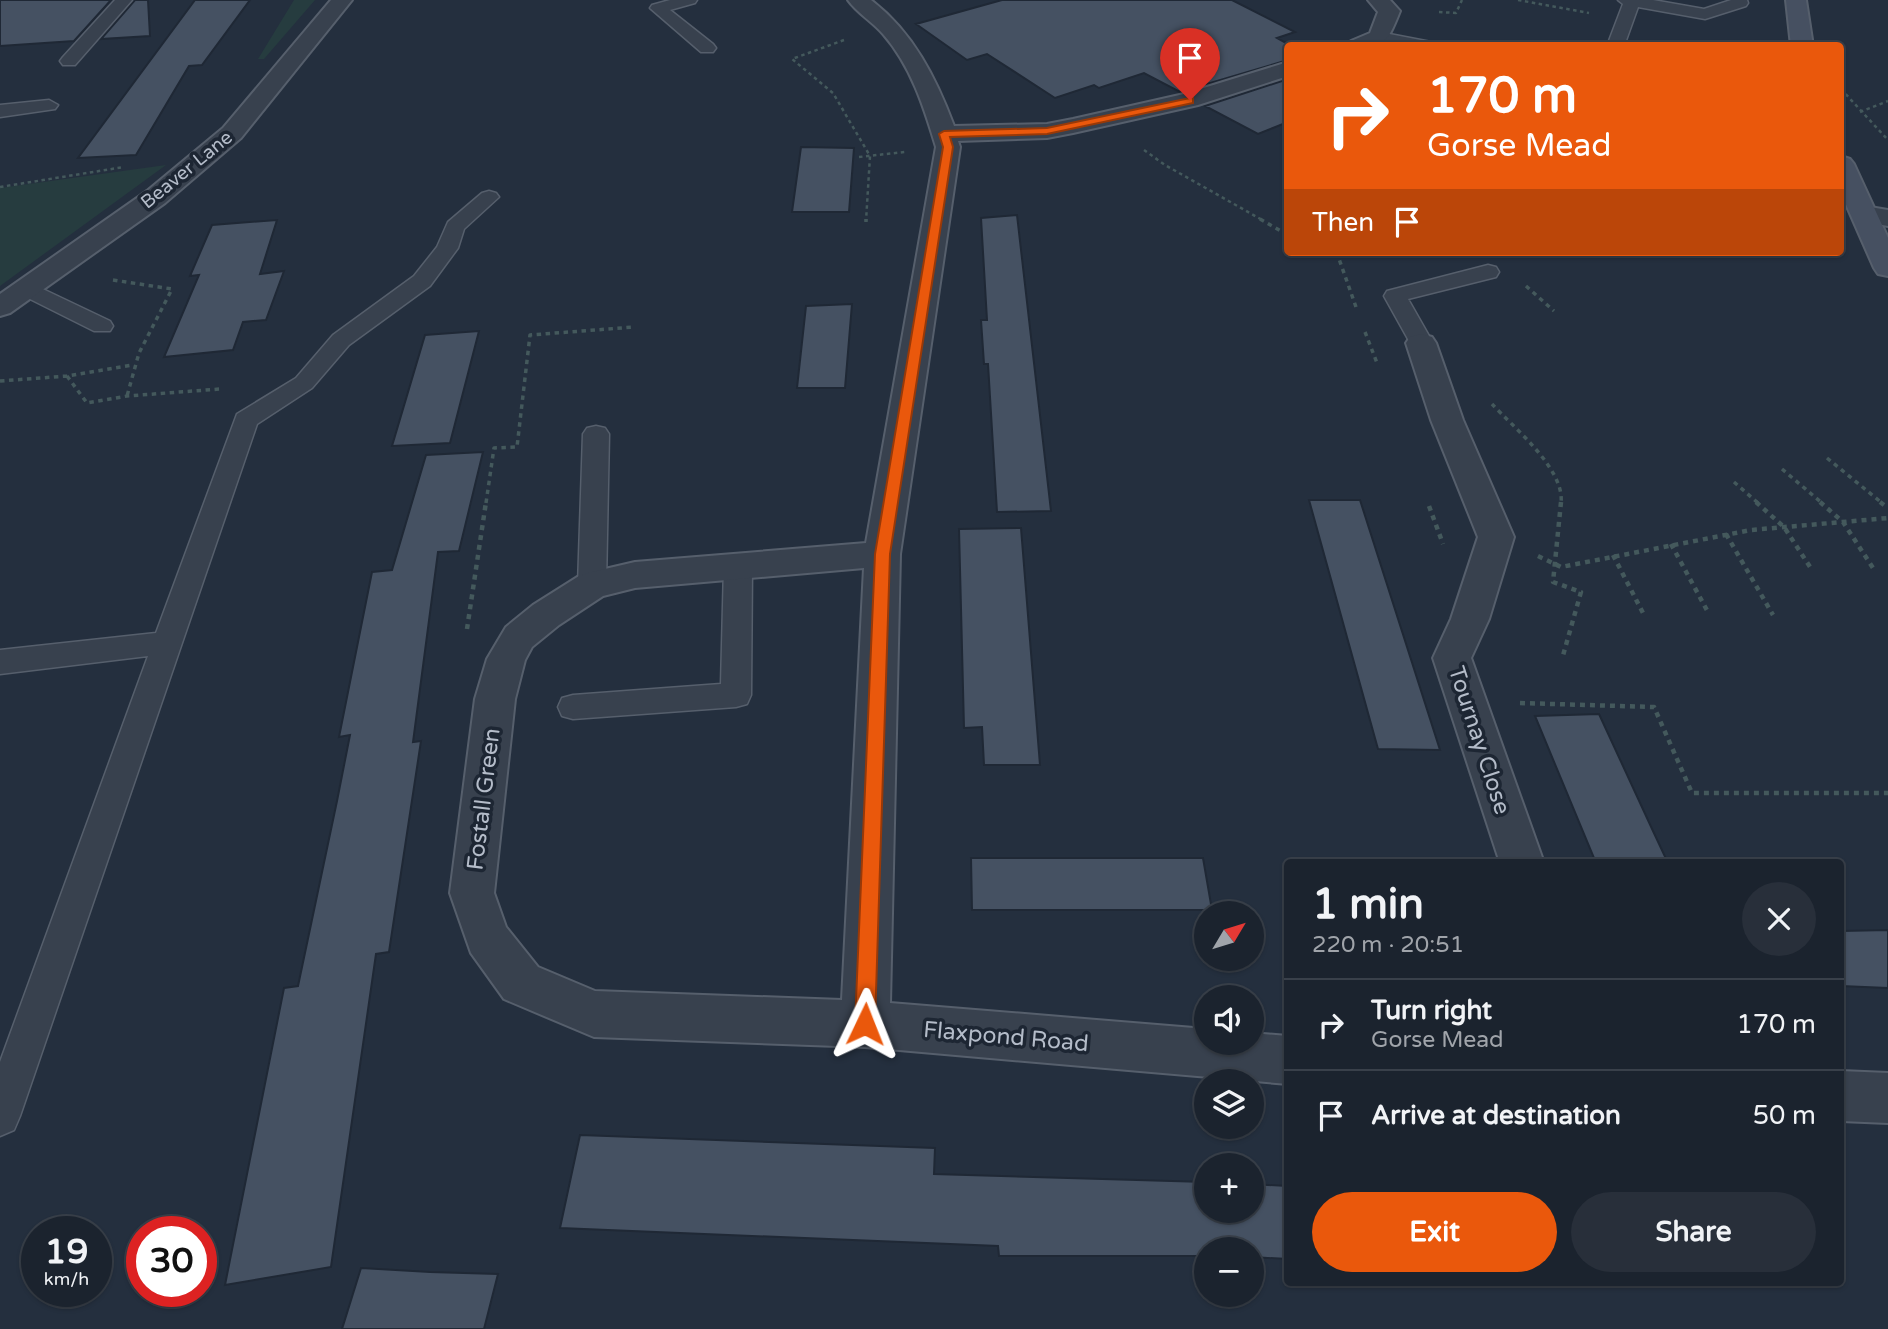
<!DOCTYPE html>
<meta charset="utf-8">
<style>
:root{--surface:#1b232e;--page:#282f3a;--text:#f1f3f6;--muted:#a0a4aa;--line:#39404a;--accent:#ea580c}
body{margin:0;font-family:"Varela Round",sans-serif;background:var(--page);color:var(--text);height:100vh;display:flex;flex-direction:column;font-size:26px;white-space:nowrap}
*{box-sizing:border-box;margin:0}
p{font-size:23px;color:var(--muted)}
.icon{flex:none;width:38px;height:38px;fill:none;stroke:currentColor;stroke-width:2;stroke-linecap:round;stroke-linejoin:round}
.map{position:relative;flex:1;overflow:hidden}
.side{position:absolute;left:1284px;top:859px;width:560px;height:427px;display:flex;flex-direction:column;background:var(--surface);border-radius:7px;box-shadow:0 2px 5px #0004,0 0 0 2px var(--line)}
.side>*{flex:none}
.guide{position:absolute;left:1284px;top:42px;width:560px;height:214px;border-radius:7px;box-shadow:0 2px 5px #0004,0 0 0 2px var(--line);background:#ea580c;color:#fff;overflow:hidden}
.needle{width:46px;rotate:52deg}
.fabs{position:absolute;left:1194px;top:901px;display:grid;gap:14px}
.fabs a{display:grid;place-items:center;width:70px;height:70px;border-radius:50%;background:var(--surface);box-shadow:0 2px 5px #0004,0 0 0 2px var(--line);font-size:35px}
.speed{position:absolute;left:21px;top:1216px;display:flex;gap:14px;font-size:35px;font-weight:700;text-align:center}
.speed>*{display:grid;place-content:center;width:91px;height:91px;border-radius:50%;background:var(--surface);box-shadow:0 2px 5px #0004,0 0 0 2px var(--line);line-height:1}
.speed small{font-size:18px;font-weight:400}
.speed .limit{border:10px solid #d22;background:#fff;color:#111}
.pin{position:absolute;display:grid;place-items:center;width:60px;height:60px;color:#fff;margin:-72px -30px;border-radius:50% 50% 50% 0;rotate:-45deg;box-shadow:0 0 7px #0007}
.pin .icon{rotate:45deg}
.me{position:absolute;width:77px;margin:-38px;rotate:2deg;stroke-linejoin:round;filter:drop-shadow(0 0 5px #0008)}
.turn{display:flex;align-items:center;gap:24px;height:147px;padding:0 28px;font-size:32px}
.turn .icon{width:91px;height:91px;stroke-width:2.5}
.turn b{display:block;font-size:49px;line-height:60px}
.then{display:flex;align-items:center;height:66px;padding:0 28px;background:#0003;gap:14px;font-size:26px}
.round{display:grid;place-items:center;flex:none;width:74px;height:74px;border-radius:37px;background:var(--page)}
.head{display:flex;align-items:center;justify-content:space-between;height:119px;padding:0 28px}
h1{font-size:42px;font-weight:700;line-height:52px}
.action{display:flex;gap:14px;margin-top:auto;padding:14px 28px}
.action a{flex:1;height:80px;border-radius:42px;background:var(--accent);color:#fff;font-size:28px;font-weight:700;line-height:80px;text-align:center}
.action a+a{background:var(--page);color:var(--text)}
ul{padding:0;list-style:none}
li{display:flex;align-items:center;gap:21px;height:91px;padding:0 28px;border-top:2px solid var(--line)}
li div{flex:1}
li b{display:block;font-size:26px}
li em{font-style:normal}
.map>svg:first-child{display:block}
.green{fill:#263c3f}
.building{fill:#455162;stroke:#1f2835;stroke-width:2}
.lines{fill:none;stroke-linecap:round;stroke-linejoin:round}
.service-casing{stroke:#565f6c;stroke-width:3}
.minor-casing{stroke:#565f6c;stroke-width:4}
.secondary-casing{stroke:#565f6c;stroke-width:4}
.path-far2{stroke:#44595c;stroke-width:2.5;stroke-dasharray:3.5 3.5;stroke-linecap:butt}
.path-far1{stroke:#44595c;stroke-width:3.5;stroke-dasharray:4.5 4.5;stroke-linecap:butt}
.path{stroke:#44595c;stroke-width:4.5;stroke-dasharray:5 5;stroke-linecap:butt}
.service{fill:#38414e;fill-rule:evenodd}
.minor{fill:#38414e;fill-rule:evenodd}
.secondary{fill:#465061;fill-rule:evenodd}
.route{fill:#ea580c;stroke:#983908;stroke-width:2}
.labels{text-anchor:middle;stroke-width:7;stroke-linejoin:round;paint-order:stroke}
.far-street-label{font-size:19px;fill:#b4bcc9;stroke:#1d2633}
.street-label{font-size:23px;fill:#b4bcc9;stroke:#1d2633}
</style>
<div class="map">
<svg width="1888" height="1329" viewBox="0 0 1888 1329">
<rect width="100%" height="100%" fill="#242f3e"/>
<path class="green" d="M294 0H315L264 59H258Z
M166 165 0 286V188Z"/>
<path class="building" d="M0 0H111L74 41 0 46Z
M135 0H148L150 36 101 39Z
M195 0H250L202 65 189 66 136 155 78 158Z
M1002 0H1232L1295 32 1277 38 1288 44V60L1183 91 1180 92 1144 73 1099 88 1094 85 1055 98 987 54 967 60 916 24Z
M1288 79V122L1258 134 1205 106Z
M801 147 854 148 849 212H792Z
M1017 215 1051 511 997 512 988 364H984L981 320H987L981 218Z
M277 220 260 274 284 271 266 320 243 322 233 350 164 357 199 275 190 276 212 225Z
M852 304 845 388H797L806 306Z
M479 331 450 443 392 446 425 335Z
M483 452 459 551 438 552 413 742 421 741 389 952 376 954 331 1267 225 1285 284 988 298 986 337 801 350 735 339 737 372 572 392 570 426 455Z
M1309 500H1360L1440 750 1378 749Z
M1021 528 1040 765H984L982 727 964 728 959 529Z
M1599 714 1653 831 1668 863H1596L1535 716Z
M971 858H1203L1212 910H972Z
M1888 930V988L1841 986V931Z
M580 1135 935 1148 934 1174 1206 1182V1211H1251V1184L1288 1186V1259L1251 1257V1250H1206V1256H999L998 1246 560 1228Z
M361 1268 430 1272 498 1274 484 1329H342Z"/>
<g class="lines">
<g class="service-casing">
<path id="service" d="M115 0H132L75 65H63L60 61 63 57Z
M670 0H697L695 3 670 10 713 44 716 48 713 52H701L650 8 652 5Z
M1618 0H1653L1704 9 1731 0H1747L1748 3 1746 6 1705 19 1638 7 1624 46H1607L1623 4Z
M1379 32 1431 42 1433 46H1397L1373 41 1371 37 1373 33Z
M49 100 58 105 55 109 0 117V105Z
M489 191 496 193 499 197 464 229 458 248 430 286 349 345 312 388 257 424 20 1116 14 1130 0 1136V1062L148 656 0 674V650L156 633 237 414 296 378 333 335 414 276 437 247 448 222 482 193Z
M1488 265 1496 267 1499 272 1496 277 1408 299 1433 343 1429 348H1413L1384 296 1387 291Z
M28 282 110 321 113 326 110 331H94L20 294 17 289 20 284Z
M596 426 605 428 609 434 606 585 602 592 592 595 582 592 578 585 583 434 587 428Z
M738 556 748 559 752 566 751 695 747 704 736 707 573 719 562 716 558 707 562 698 573 695 721 684 724 566 728 559Z"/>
</g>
<g class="minor-casing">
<path id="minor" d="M331 0H352L241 138 165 203 10 313 0 316V294L147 191 223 128Z
M848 0H871C913 32 936 78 954 126L1047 124 1073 119 1184 94 1288 62V76L1198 105 1073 133 1047 138 958 141 960 147 900 554 890 1003 1206 1029V1043H1251V1033L1288 1036V1084L865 1047 594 1037 504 999 471 953 450 893 475 699 487 659 506 627 533 605 579 576 592 572 635 562 866 543 936 147C924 107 911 66 883 34 873 22 857 13 848 0ZM864 568 842 1000 595 991 538 967 506 927 494 893 515 699 525 660 532 647 559 625 603 596 635 588Z
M1368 0H1390L1400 11C1386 46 1385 46 1348 46L1351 41 1370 33 1378 12Z
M1864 206 1888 210V226L1855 220 1851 214 1855 208Z
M1421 334 1432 337 1436 343 1463 420 1514 537 1489 619 1471 658 1544 863H1500L1433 658 1451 619 1478 537 1431 420 1406 343 1410 337Z
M1841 1071 1888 1073V1123L1841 1121Z"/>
</g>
<g class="secondary-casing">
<path id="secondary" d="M1786 0H1806L1813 46H1791Z
M1841 156 1850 159 1854 164 1888 238V276L1878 274 1874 268 1841 193Z"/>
</g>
<path class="path-far2" d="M1518 0 1589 13
M1439 12 1456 13 1462 0
M844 40 792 59 833 93 870 156 866 221
M1841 89 1888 140
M1860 112 1888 101
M1144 150 1165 165 1264 221
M859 157 905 152
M0 187 124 167"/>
<path class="path-far1" d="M1260 219 1288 235
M866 222V219
M1318 252 1338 256
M113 280 172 289 139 353 127 396
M1526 286 1554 311
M1356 307 1338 256 1373 252
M1365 332 1377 363
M67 376 87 403 127 396 220 389
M0 381 67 376 132 365
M1492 404C1514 428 1565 469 1561 503
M1827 458 1882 503
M1782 469 1822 503
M1734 482 1758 503
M486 503 494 448 517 447 530 335 634 327"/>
<path class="path" d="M1561 502 1553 582 1581 592 1562 659
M1756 502 1784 527 1812 570
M1820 502 1843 522 1875 571
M1880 502 1888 508
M1429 506 1443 544
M1726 534 1773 615
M1671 544 1709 614
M1613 555 1643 613
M1538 556 1561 567 1751 530 1888 518
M467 629 486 502
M1520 703 1654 707 1692 793H1888"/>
<use href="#service" class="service"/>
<use href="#minor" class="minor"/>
<use href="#secondary" class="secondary"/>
</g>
<path class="route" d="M1190 98H1193V103L1047 134 950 137 953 147 890 554 875 1024 872 1031 865 1034 858 1031 855 1024 875 554 943 147 939 134 944 131 1047 128Z"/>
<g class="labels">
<g class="far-street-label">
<text transform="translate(186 169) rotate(-39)" y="7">Beaver Lane</text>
</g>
<g class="street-label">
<text transform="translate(1480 740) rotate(72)" y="8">Tournay Close</text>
<text transform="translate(483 799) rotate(-83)" y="8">Fostall Green</text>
<text transform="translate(1006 1036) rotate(5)" y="8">Flaxpond Road</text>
</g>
</g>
</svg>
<div class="fabs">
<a><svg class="needle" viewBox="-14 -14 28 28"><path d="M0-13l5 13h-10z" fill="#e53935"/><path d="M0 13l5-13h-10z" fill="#a0a4aa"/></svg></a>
<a><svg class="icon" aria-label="sound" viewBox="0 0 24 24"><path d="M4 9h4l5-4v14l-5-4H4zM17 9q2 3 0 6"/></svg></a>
<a><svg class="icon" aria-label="layers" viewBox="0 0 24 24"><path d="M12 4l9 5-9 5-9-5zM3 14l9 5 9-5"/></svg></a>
<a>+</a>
<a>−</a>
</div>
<div class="speed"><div>19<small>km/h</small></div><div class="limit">30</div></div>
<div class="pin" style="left:1190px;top:100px;background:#d93025"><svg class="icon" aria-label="arrive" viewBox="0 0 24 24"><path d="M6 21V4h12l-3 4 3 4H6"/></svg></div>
<svg class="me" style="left:865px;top:1024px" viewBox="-20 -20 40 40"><path d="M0-17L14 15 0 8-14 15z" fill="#ea580c" stroke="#fff" stroke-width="4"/></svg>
<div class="guide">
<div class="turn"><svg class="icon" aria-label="right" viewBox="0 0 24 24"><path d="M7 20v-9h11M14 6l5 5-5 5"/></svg><div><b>170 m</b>Gorse Mead</div></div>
<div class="then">Then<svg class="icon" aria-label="arrive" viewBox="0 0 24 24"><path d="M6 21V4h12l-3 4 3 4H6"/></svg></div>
</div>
<section class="side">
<div class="head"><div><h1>1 min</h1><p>220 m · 20:51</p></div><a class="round"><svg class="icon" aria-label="close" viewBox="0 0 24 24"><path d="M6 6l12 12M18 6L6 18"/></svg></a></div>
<ul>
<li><svg class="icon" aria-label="right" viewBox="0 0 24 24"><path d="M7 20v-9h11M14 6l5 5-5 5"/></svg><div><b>Turn right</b><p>Gorse Mead</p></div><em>170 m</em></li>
<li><svg class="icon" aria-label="arrive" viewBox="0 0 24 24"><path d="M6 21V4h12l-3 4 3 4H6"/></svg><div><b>Arrive at destination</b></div><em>50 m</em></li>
</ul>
<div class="action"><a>Exit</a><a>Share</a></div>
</section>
</div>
